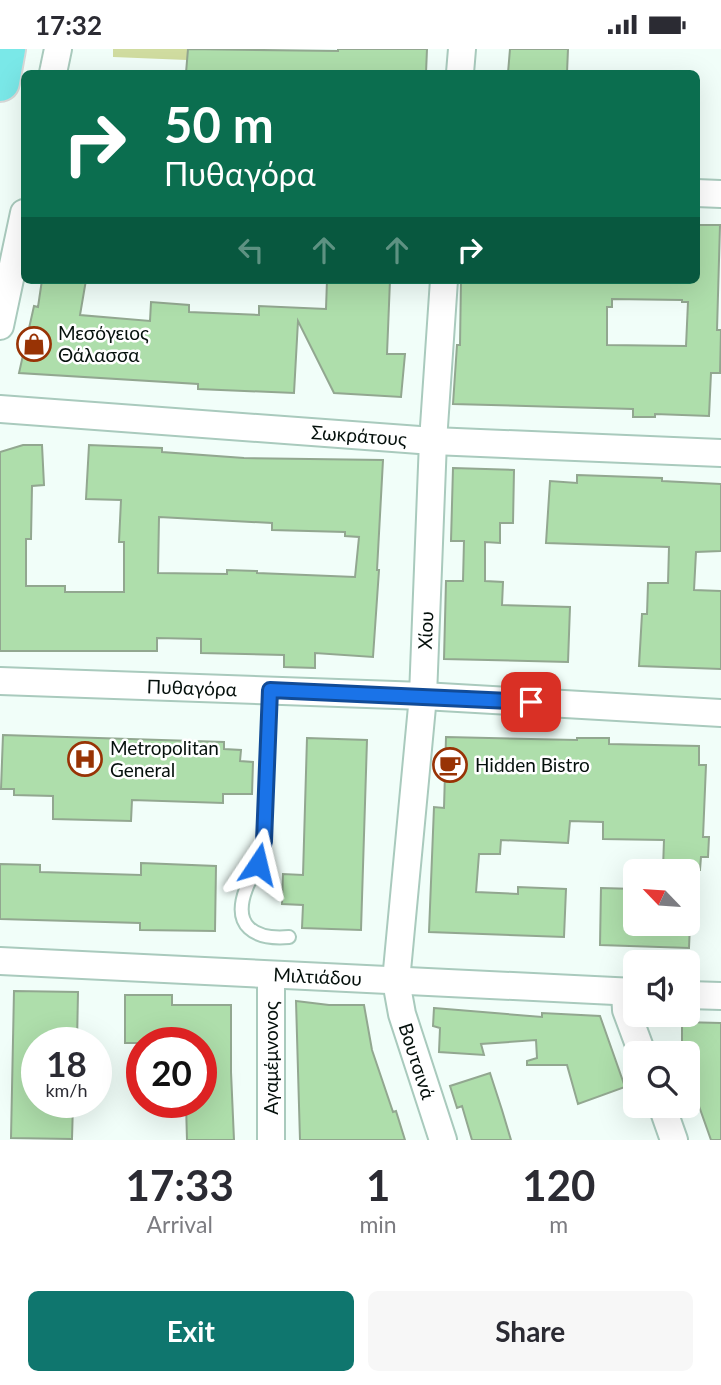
<!DOCTYPE html>
<meta charset="utf-8">
<style>
:root{--surface:#fff;--page:#f7f7f7;--text:#2b2b33;--muted:#7c7c81;--accent:#0f766e}
body{margin:0;font-family:Lato,sans-serif;background:var(--page);color:var(--text);height:100vh;display:flex;flex-direction:column;font-size:26px;white-space:nowrap}
*{box-sizing:border-box;margin:0}
p{font-size:23px;color:var(--muted)}
.icon{flex:none;width:38px;height:38px;fill:none;stroke:currentColor;stroke-width:2;stroke-linecap:round;stroke-linejoin:round}
.map{position:relative;height:1091px;overflow:hidden}
.side{display:flex;flex-direction:column;background:var(--surface);flex:1}
.side>*{flex:none}
.banner{position:absolute;left:21px;top:21px;width:679px;height:214px;border-radius:10px;box-shadow:0 7px 28px #0002;background:#0b6e4f;color:#fff;overflow:hidden}
.needle{width:46px;rotate:295deg}
.tools{position:absolute;left:623px;top:810px;display:grid;gap:14px}
.tools a{display:grid;place-items:center;width:77px;height:77px;border-radius:10px;background:var(--surface);box-shadow:0 7px 28px #0002;font-size:35px}
.speed{position:absolute;left:21px;top:978px;display:flex;gap:14px;font-size:35px;font-weight:700;text-align:center}
.speed>*{display:grid;place-content:center;width:91px;height:91px;border-radius:50%;background:var(--surface);box-shadow:0 7px 28px #0002;line-height:1}
.speed small{font-size:18px;font-weight:400}
.speed .limit{border:10px solid #d22;background:#fff;color:#111}
.pin{position:absolute;display:grid;place-items:center;width:60px;height:60px;color:#fff;margin:-30px;border-radius:14px;box-shadow:0 4px 10px #0006}
.me{position:absolute;width:77px;margin:-38px;rotate:10deg;stroke-linejoin:round;filter:drop-shadow(0 0 5px #0008)}
.turn{display:flex;align-items:center;gap:24px;height:147px;padding:0 28px;font-size:32px}
.turn .icon{width:91px;height:91px;stroke-width:2.5}
.turn b{display:block;font-size:49px;line-height:60px}
.lanes{display:flex;align-items:center;height:66px;padding:0 28px;background:#0003;justify-content:center;gap:35px;direction:ltr}
.lanes .off{opacity:.35}
.eta{display:flex;justify-content:space-evenly;align-items:center;height:119px;text-align:center}
.eta b{font-size:42px;font-weight:700;line-height:49px}
.action{display:flex;gap:14px;margin-top:auto;padding:14px 28px}
.action a{flex:1;height:80px;border-radius:10px;background:var(--accent);color:#fff;font-size:28px;font-weight:700;line-height:80px;text-align:center}
.action a+a{background:var(--page);color:var(--text)}
.status{display:flex;justify-content:space-between;align-items:center;height:49px;padding:0 35px;background:var(--surface);direction:ltr}
.status svg{height:19px;fill:currentColor}
.map>svg:first-child{display:block}
.green{fill:#d0dca0}
.building{fill:#aedeab;stroke:#92a790;stroke-width:2;fill-rule:evenodd}
.lines{fill:none;stroke-linecap:round;stroke-linejoin:round}
.lane-casing{stroke:#a9cabd;stroke-width:16}
.street-casing{stroke:#a9cabd;stroke-width:30}
.primary-casing{stroke:#d7d9d8;stroke-width:42}
.lane{stroke:#fff;stroke-width:12}
.street{stroke:#fff;stroke-width:26}
.primary{stroke:#7ae8e8;stroke-width:38}
.route-casing{stroke:#114b97;stroke-width:18}
.route{stroke:#1a73e8;stroke-width:12}
.labels{text-anchor:middle;stroke-width:5;stroke-linejoin:round;paint-order:stroke}
.poi-label{font-size:19px;fill:#05100c;stroke:#fff;text-anchor:start}
.street-label{font-size:19px;fill:#05100c;stroke:#fff}
</style>
<div class="status"><b>17:32</b><svg viewBox="0 0 49 12"><path d="M0 12V9h3v3zM5 12V6h3v6zM10 12V3h3v9zM15 12V0h3v12zM26 1h20v11H26zM47 4h2v5h-2z"/></svg></div>
<div class="map">
<svg width="721" height="1091" viewBox="0 0 721 1091">
<rect width="100%" height="100%" fill="#f1fef9"/>
<path class="green" d="M113 0H188L187 11 113 8Z"/>
<path class="building" d="M188 0 338 2V0H427L426 24H186Z
M510 0H568L567 24H508Z
M696 176H720L717 281H721L720 324H711L709 367 655 365V368H633V360L453 355 457 296H460L461 231H696ZM612 250 682 251V253H688L686 297 607 296V258H612Z
M42 231H86L80 266 150 272 151 253 189 256V263L259 266V257L326 260 327 231H390L387 305H405L401 348 334 344 298 272 294 344 198 340V335L19 324 34 257 38 258Z
M23 396H42L44 436 32 437 31 490H26V537H65V543H124V493H119L121 451 86 450 89 396 162 399V403L244 409 383 411 377 521H379L373 608 315 604V619L284 618V606L201 604V590L157 589V602H0V403ZM159 468 272 474V481L345 483V487L359 488 355 528 257 524V522L227 521V525L158 524Z
M453 419 514 421 513 474H500V494L485 493V532L503 533 502 556 570 558 568 613 444 610 446 532H463L464 492H451Z
M577 426 662 429V432L721 435V502L696 503 694 541 721 542V620L639 617 642 565H647L648 534H668L669 498 546 494 550 432 577 434Z
M3 686 224 693V700L241 701 240 712 253 713 252 745H223V754L132 751 131 772 53 770V747L14 746V740H1Z
M446 688 577 691V689H609V695L699 697V716H706L703 788H709L708 808H701L700 821 663 820 664 791 603 790V773L570 772 568 794 501 791 500 805H479L476 843 518 845V838L566 840 564 888 429 883 434 758 444 759Z
M307 689 367 691 361 881 302 879 303 856 282 855 283 825 303 826Z
M141 814 216 817 215 882 140 881V874L0 870V815L40 816V823L141 826Z
M601 839 635 840V875H690L689 899 600 896Z
M14 942 78 943 77 994H37V1054H73L72 1090 11 1089Z
M125 946H172V956H231V1023L234 1091H187L186 1054H201V994H125Z
M296 952 329 956H364L372 1001 393 1063 396 1062 405 1091H300Z
M434 959 542 968V964L600 967 625 1038 578 1055 567 1016H527V1012L537 1009 536 991 481 995 484 1006 439 1003 440 979 433 977Z
M682 973 721 974V1091H711L688 1026V1004H682Z
M490 1024 502 1061 511 1091H472L462 1057 457 1059 450 1037Z"/>
<g class="lines">
<g class="lane-casing">
<path id="lane" d="M270 641 264 792C262 799 261 807 258 814 255 823 249 831 246 840 232 877 254 891 289 888"/>
</g>
<g class="street-casing">
<g id="street">
<path d="M53 24 58 0"/>
<path d="M460 24 462 0"/>
<path d="M696 144 721 145"/>
<path d="M0 277 24 164"/>
<path id="s1" d="M0 360 433 392 721 404"/>
<path id="s2" d="M0 632 423 647 721 664"/>
<path id="s3" d="M0 912 635 943"/>
<path d="M625 943 626 961 642 1004"/>
<path d="M688 946 721 947"/>
<path d="M662 1057 674 1091"/>
<path d="M271 1091V927"/>
<path id="s4" d="M443 1091 402 965 396 932 423 647 433 392 444 231"/>
</g>
</g>
<g class="primary-casing">
<path id="primary" d="M0 33 6 0"/>
</g>
<use href="#lane" class="lane"/>
<use href="#street" class="street"/>
<use href="#primary" class="primary"/>
</g>
<g class="lines">
<g class="route-casing">
<path id="route" d="M258 815 264 792 270 641 531 653"/>
</g>
<use href="#route" class="route"/>
</g>
<defs>
<g id="shop-ring" transform="scale(1.75)"><circle r="9.5" fill="#fff" stroke="#983305" stroke-width="1.5"/><path d="M-5-2.5h2.3a2.7 3.5 0 0 1 5.4 0H5L5.5 6h-11ZM-1.5-2.5h3a1.5 2.3 0 0 0-3 0Z" fill="#983305"/></g>
<g id="hospital-ring" transform="scale(1.75)"><circle r="9.5" fill="#fff" stroke="#983305" stroke-width="1.5"/><path d="M-5-5h3v3.5h4V-5h3V5h-3V1.5h-4V5h-3Z" fill="#983305"/></g>
<g id="cafe-ring" transform="scale(1.75)"><circle r="9.5" fill="#fff" stroke="#983305" stroke-width="1.5"/><path d="M-5.5-4.5H6V0H3Q3 3.5 0 3.5H-2.5Q-5.5 3.5-5.5 0ZM3-3.2v2h1.7v-2ZM-6 4.5H4V6H-6Z" fill="#983305"/></g>
</defs>
<g fill-rule="evenodd">
<use href="#shop-ring" x="34" y="295"/>
<use href="#hospital-ring" x="85" y="710"/>
<use href="#cafe-ring" x="450" y="716"/>
</g>
<g class="labels">
<g class="poi-label">
<text x="58" y="291">Μεσόγειος<tspan x="58" dy="22">Θάλασσα</tspan></text>
<text x="110" y="706">Metropolitan<tspan x="110" dy="22">General</tspan></text>
<text x="475" y="723">Hidden Bistro</text>
</g>
<g class="street-label">
<text dy="7" stroke="none"><textPath href="#s1" startOffset="360">Σωκράτους</textPath></text>
<text dy="7" stroke="none"><textPath href="#s4" startOffset="518">Χίου</textPath></text>
<text dy="7" stroke="none"><textPath href="#s2" startOffset="192">Πυθαγόρα</textPath></text>
<text dy="7" stroke="none"><textPath href="#s3" startOffset="318">Μιλτιάδου</textPath></text>
<text transform="translate(271 1009) rotate(-90)" y="7">Αγαμέμνονος</text>
<text transform="translate(417 1012) rotate(72)" y="7">Βουτσινά</text>
</g>
</g>
</svg>
<div class="tools">
<a><svg class="needle" viewBox="-14 -14 28 28"><path d="M0-13l5 13h-10z" fill="#e53935"/><path d="M0 13l5-13h-10z" fill="#7c7c81"/></svg></a>
<a><svg class="icon" aria-label="sound" viewBox="0 0 24 24"><path d="M4 9h4l5-4v14l-5-4H4zM17 9q2 3 0 6"/></svg></a>
<a><svg class="icon" aria-label="search" viewBox="0 0 24 24"><circle cx="10" cy="10" r="6"/><path d="M15 15l6 6"/></svg></a>
</div>
<div class="speed"><div>18<small>km/h</small></div><div class="limit">20</div></div>
<div class="pin" style="left:531px;top:653px;background:#d93025"><svg class="icon" aria-label="arrive" viewBox="0 0 24 24"><path d="M6 21V4h12l-3 4 3 4H6"/></svg></div>
<svg class="me" style="left:258px;top:815px" viewBox="-20 -20 40 40"><path d="M0-17L14 15 0 8-14 15z" fill="#1a73e8" stroke="#fff" stroke-width="4"/></svg>
<div class="banner">
<div class="turn"><svg class="icon" aria-label="right" viewBox="0 0 24 24"><path d="M7 20v-9h11M14 6l5 5-5 5"/></svg><div><b>50 m</b>Πυθαγόρα</div></div>
<div class="lanes"><svg class="icon off" aria-label="left" viewBox="0 0 24 24"><path d="M17 20v-9H6M10 6l-5 5 5 5"/></svg><svg class="icon off" aria-label="ahead" viewBox="0 0 24 24"><path d="M12 20V5M6 11l6-6 6 6"/></svg><svg class="icon off" aria-label="ahead" viewBox="0 0 24 24"><path d="M12 20V5M6 11l6-6 6 6"/></svg><svg class="icon" aria-label="right" viewBox="0 0 24 24"><path d="M7 20v-9h11M14 6l5 5-5 5"/></svg></div>
</div>
</div>
<section class="side">
<div class="eta">
<div><b>17:33</b><p>Arrival</p></div>
<div><b>1</b><p>min</p></div>
<div><b>120</b><p>m</p></div>
</div>
<div class="action"><a>Exit</a><a>Share</a></div>
</section>
